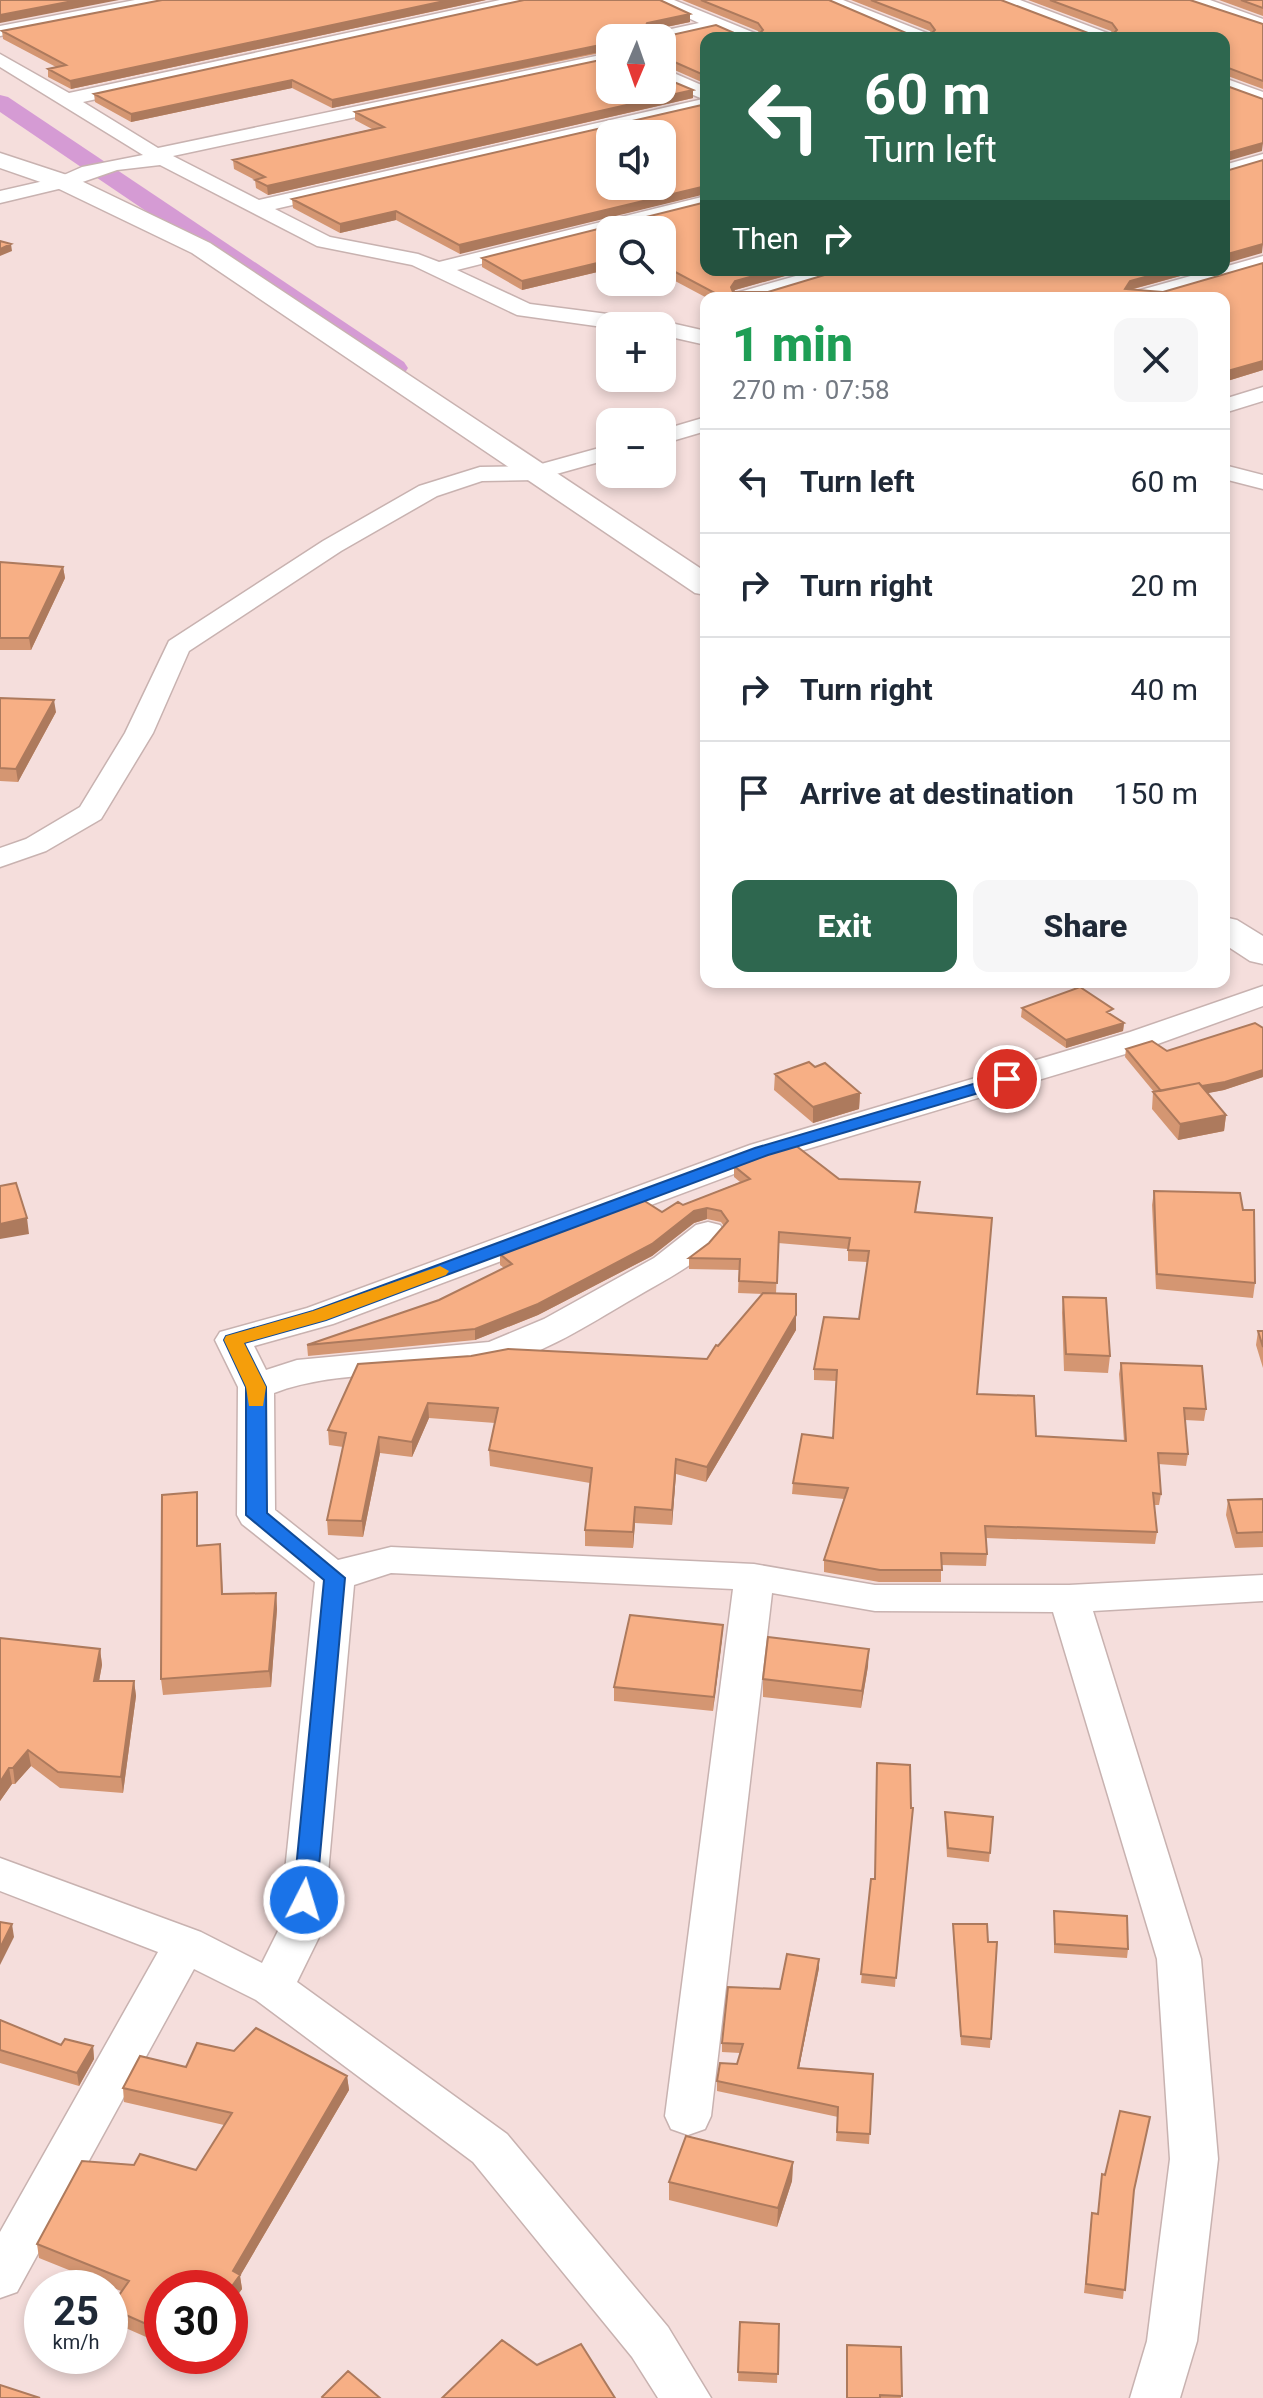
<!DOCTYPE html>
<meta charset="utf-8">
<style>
:root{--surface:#fff;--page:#f6f6f7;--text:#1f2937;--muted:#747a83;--line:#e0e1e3;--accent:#2e674f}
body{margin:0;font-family:Roboto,sans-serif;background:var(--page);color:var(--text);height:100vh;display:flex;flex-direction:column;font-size:30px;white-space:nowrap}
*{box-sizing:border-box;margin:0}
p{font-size:26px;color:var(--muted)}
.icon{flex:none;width:44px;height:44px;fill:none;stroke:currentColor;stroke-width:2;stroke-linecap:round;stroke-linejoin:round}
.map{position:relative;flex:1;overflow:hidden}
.panel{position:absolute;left:700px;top:292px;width:530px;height:696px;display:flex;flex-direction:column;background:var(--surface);border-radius:16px;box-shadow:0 4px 12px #0003}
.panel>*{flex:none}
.banner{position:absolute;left:700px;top:32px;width:530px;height:244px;border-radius:16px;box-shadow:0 4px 12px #0003;background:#2e674f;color:#fff;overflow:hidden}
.needle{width:52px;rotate:182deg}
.controls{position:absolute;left:596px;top:24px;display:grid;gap:16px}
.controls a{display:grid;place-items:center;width:80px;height:80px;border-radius:16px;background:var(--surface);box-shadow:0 4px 12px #0003;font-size:40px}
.speed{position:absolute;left:24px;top:2270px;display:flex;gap:16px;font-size:40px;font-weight:700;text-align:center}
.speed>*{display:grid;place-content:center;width:104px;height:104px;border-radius:50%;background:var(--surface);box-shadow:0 4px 12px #0003;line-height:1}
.speed small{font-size:20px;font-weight:400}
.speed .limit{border:12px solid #d22;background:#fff;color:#111}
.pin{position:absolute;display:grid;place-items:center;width:68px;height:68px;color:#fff;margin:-34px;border:4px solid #fff;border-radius:50%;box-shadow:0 2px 8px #0007}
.me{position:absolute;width:88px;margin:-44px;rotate:5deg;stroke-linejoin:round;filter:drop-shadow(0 0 6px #0008)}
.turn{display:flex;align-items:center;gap:28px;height:168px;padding:0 32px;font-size:36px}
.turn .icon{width:104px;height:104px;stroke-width:2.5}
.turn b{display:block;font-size:56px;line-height:68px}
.then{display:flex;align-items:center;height:76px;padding:0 32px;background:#0003;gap:16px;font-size:30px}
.round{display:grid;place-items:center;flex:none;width:84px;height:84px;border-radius:16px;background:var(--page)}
.summary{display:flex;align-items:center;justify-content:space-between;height:136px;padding:0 32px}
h1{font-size:48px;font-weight:800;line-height:60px;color:#1e9e55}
.action{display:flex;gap:16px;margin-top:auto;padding:16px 32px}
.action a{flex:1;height:92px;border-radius:16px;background:var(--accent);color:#fff;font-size:32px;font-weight:800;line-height:92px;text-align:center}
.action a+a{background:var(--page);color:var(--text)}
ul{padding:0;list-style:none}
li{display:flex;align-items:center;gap:24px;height:104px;padding:0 32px;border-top:2px solid var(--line)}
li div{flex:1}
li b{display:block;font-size:30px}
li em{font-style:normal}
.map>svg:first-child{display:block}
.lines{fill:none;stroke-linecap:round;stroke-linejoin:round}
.canal{fill:#d59bd4;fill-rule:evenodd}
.minor-casing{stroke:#c8b2b0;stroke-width:3}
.tertiary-casing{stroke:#c8b2b0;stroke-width:3}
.minor{fill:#fff;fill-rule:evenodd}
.tertiary{fill:#fff;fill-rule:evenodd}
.wall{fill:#d49672}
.shaded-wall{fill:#ad7a5d}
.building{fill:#f7af85;stroke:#ad7a5d;stroke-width:2;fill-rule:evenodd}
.route{fill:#1a73e8;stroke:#114b97;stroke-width:2}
.slow{fill:#f59e0b}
</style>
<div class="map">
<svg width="1263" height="2398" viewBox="0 0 1263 2398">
<rect width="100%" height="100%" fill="#f5dedc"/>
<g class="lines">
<path class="canal" d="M0 95 8 97 404 362 408 368 404 374H386L0 112Z"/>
<g class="minor-casing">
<path id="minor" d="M135 0H171L162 5 0 36V26Z
M500 0H533L524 5 83 102 158 148 610 53V63L173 156 259 200 703 99 662 82V69L669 71 706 87V110L275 209 330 237 418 254 439 262 706 196V208L457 270 530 304 662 321 706 331V345L662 335V326L610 328 517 315 412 265 317 246 160 165 117 170 71 186 0 203V191L57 178 82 167 143 155 0 67V54L69 93Z
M650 0H674L757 34 760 38H735L716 30 662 42V38H645L648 34 699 23Z
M818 0H843L929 34 932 38H907Z
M995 0H1020L1110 34 1113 38H1088L998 4Z
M1184 0H1210L1263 19V30L1187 4Z
M1224 78 1263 92V105L1224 90Z
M1263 154V166L1224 177V165Z
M1263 256V269L1161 298H1127L1130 293 1212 270H1224V267Z
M817 270H851L847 274 767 298H733L736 293Z
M1263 387V401L1224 413V399Z
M706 417V431L662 444V430Z
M610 445V459L535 480 482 481 437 496 341 551 189 651 153 733 101 819 46 851 0 867V848L26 839 80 807 125 733 169 641 323 541 419 486 480 467 534 466Z
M1224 465 1263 475V489L1224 479Z
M1263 986V1006L1152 1046 774 1159 333 1324 254 1346 266 1370 297 1360 489 1342 544 1319 654 1258 696 1225 708 1222 720 1225 725 1232C705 1261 666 1279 636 1297 594 1321 547 1353 499 1364 427 1379 341 1367 274 1393L275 1510 338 1560 391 1547 754 1564 875 1585H1069L1263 1575V1601L1093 1611 1201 1959 1218 2159 1197 2341 1180 2398H1130L1147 2341 1170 2159 1157 1959 1053 1612 875 1611 772 1593 711 2116 705 2129 688 2135 671 2129 665 2116 733 1589 391 1573 354 1585 323 1929 297 1982 507 2134 668 2327 711 2398H658L632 2357 473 2162 256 2000 194 1969 17 2292 0 2298V2232L158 1952 0 1891V1858L201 1932 262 1963 279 1929 315 1582 242 1524 237 1515 238 1387 215 1340 220 1332 307 1308 750 1145 1130 1032Z"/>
</g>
<g class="tertiary-casing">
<path id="tertiary" d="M0 153 73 177 210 243 706 572V595L695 593 192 253 55 187 0 168Z
M1224 917 1237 920 1263 936V964L1250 961 1224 944Z"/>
</g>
<use href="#minor" class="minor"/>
<use href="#tertiary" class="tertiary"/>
</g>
<path class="wall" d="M162 0H486L71 89 48 77V69L56 67 3 39 2 31Z
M682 0H829L906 33H931L930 31 851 0H1001L1088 33H1112L1111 31 1028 0H1190L1263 24V89L1225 75 706 38V84L670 68 662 67V38H610V51L332 108 292 88 131 122 95 102 94 94 690 14V22L647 31V32L663 37 734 33H759L758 31Z
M1219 0H1263V16Z
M693 98 268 195 256 188 255 180 234 169 233 160 372 129 355 120V112Z
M706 104 460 254 396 220 340 233 293 208 292 199Z
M706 202V270H806L735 290 734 292H768L1202 270 1130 290 1163 292 1263 263V370L1224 382V298H707L662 274V230H610V269L522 290 482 267V258Z
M0 562 63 567 65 578 31 650H0Z
M0 698 56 712 18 782 0 781Z
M1022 1008 1113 1016 1124 1023 1123 1031 1066 1048 1021 1017Z
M1263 1028V1077L1224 1090 1207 1093 1226 1115 1224 1131 1178 1140 1152 1109 1153 1092H1154L1125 1057 1126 1049 1167 1051Z
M815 1067 860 1093 859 1109 813 1123 774 1090 775 1074Z
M734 1166 839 1179 920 1182 916 1212 977 1394 1036 1436 1124 1441 1119 1374 1121 1363 1206 1409 1204 1421 1185 1420 1188 1454 1186 1466 1158 1464 1161 1494 1159 1505H1154L1157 1532 1155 1544 986 1538 987 1554 986 1566 941 1565V1582H879L824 1572V1560L844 1499 792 1494 793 1483 833 1438 836 1381 814 1380V1369L859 1319 867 1262 848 1261V1249L778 1243 776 1294 796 1330 706 1482 676 1474 672 1525 635 1523 633 1548 585 1546V1530L590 1483 490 1466 489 1450 495 1423 429 1418 412 1457 380 1453 363 1537 328 1535 327 1520 343 1447 329 1445 328 1430 358 1364 707 1359 763 1294 738 1293 739 1270 689 1269V1258L709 1243 724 1226 721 1222 707 1219 694 1223 652 1256 538 1315 475 1340 308 1356 307 1345 439 1300 504 1268 500 1265V1254L662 1212 683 1205 740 1182 734 1177Z
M1154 1191 1255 1283 1253 1298 1156 1289 1152 1205Z
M1063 1297 1110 1356 1108 1373 1064 1371 1062 1313Z
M1258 1331H1263V1368L1256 1345Z
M197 1492 198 1508V1545L220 1544 223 1594 276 1593 277 1609 271 1687 163 1695 161 1679Z
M1263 1499V1547L1235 1548 1226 1515 1228 1500Z
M0 1638 100 1649 102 1665 99 1681H134L136 1696 123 1793 60 1788 31 1766 15 1784H12L0 1801Z
M722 1638 713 1711 614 1701V1687Z
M868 1666 861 1708 763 1697V1679Z
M910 1765 895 1987 861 1983 871 1879H874Z
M945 1812 993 1817 989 1862 947 1857 945 1821Z
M1054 1911 1128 1949 1127 1958 1054 1953Z
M953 1924 988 1942H997L990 2048 961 2045 953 1933Z
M819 1968 799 2068 873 2074 869 2144 836 2141 838 2117 717 2091V2081L737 2064 740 2053 722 2052V2043L780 1989Z
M0 2020 61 2045 93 2046 94 2059 79 2086 0 2063Z
M186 2067 347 2076 349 2090 240 2276 242 2289 230 2305V2288H162V2344L112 2322 110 2308 121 2291 39 2258 37 2244 196 2170 224 2125 124 2102 123 2088Z
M1148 2126 1133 2196 1123 2299 1084 2293 1092 2213 1098 2214 1105 2175Z
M793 2162 792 2181 777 2227 669 2200V2182Z
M740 2322 779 2324 777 2383 738 2381Z
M901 2347V2398H846Z"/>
<path class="shaded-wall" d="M78 0H119L0 23V15Z
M449 0H486L71 89 70 81Z
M690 14V22L647 31 644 38 643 32 647 23Z
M609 42V50L332 108V100Z
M292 80V88L131 122V114Z
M693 90V98L268 195 267 186Z
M1263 143 1262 151 1224 162V154Z
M706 186V194L460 254 459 245Z
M396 211V220L340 233V224Z
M11 244 12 251 0 256V249Z
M1263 244 1262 253 1224 264V255Z
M610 260V269L522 290V281Z
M775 270H806L735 290 730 296 731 287 735 281Z
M1170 270H1202L1129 290 1125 289 1130 281Z
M1263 361V370L1224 382V372Z
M63 567 65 578 31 650 29 638Z
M54 700 56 712 18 782 16 769Z
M1124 1023 1123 1031 1066 1048V1040Z
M1263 1070V1077L1224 1090 1163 1102 1164 1094Z
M860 1093 859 1109 813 1123V1107Z
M1226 1115 1224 1131 1178 1140 1180 1124Z
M707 1208V1219L694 1223 652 1256 538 1315 475 1340V1329L694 1211Z
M27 1218 29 1234 0 1239V1224Z
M796 1315V1330L706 1482 707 1467Z
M428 1403 429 1418 412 1457V1442Z
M379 1437 380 1453 363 1537 362 1521Z
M676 1459V1474L672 1525V1510Z
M197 1492 198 1508V1561L197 1546Z
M635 1507V1523L633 1548V1532Z
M276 1593 277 1609 271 1687 269 1671Z
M723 1625 722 1638 713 1711 714 1697Z
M100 1649 102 1665 96 1697 94 1681Z
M869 1649 868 1666 861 1708 862 1691Z
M134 1681 136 1696 123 1793 121 1777Z
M28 1750 31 1766 15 1784 13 1768Z
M9 1768 12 1784 0 1801V1782Z
M12 1924 14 1937 0 1965V1948Z
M819 1959V1968L797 2078 798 2068Z
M93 2046 94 2059 79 2086 77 2073Z
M347 2076 349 2090 240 2276 242 2289 230 2305V2289L233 2271Z
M793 2162 792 2181 777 2227 778 2208Z"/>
<path class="building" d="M0 0H78L0 15Z
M162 0H449L70 81 48 69 66 65 2 31Z
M524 0H660L690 14 647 23 643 32 659 33 663 37 716 25 734 33H760L763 30 758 23 701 0H829L906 33H932L935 30 930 23 871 0H1001L1088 33H1114L1117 30 1112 23 1050 0H1190L1263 24V81L1226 67 1224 68V38H706V76L670 60 662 59V38H610V43L332 100 292 80 131 114 94 94Z
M1241 0H1263V8Z
M610 58V90H662V77L693 90 267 186 255 180 265 177 233 160 384 127 355 112Z
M1224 85 1263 99V143L1224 154Z
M706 104V186L459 245 396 211 340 224 292 199ZM610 134H662V186H610Z
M1263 160V244L1224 255V170L1226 171Z
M706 202V270H775L735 281 731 287 733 292H768L841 270H1170L1130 281 1125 289 1163 292 1263 263V361L1224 372V298H724L662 265V230H610V260L522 281 482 258Z
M0 241 11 244 0 249Z
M0 562 63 567 29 638H0Z
M0 698 54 700 16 769 0 768Z
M1080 987 1113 1009 1107 1012 1124 1023 1066 1040 1022 1008Z
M1255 1023 1263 1028V1070L1225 1082 1202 1086 1199 1083 1161 1091 1126 1049 1152 1041 1167 1051Z
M809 1062 815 1067 825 1063 860 1093 813 1107 775 1074Z
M1199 1083 1226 1115 1180 1124 1153 1092Z
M795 1145 839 1179 920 1182 915 1212 992 1218 977 1394 1034 1396 1036 1436 1126 1441 1121 1363 1202 1366 1206 1409 1184 1408 1188 1454 1158 1453 1161 1494 1153 1493 1157 1532 985 1526 987 1554 941 1553 942 1570H880L824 1560 848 1488 793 1483 802 1434 833 1438 837 1370 814 1369 824 1317 859 1319 869 1251 848 1250 850 1238 779 1232 777 1283 739 1281 740 1259 689 1258 709 1243 728 1221 721 1211 707 1208 694 1211 652 1244 538 1304 475 1329 307 1345 439 1300 512 1264 500 1254 643 1200 662 1212 678 1202 683 1205 750 1179 734 1166Z
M16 1183 27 1218 0 1224V1186Z
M1154 1191 1240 1193 1243 1210H1254L1255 1283 1157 1274Z
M763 1293 796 1294V1315L707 1467 676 1459 672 1510 635 1507 633 1532 585 1530 592 1468 489 1450 498 1408 428 1403 412 1442 379 1437 362 1521 327 1520 346 1433 328 1430 358 1364 471 1356 508 1349 707 1359 716 1345 718 1346Z
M1063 1297 1106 1298 1110 1356 1066 1354Z
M1258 1331H1263V1347Z
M197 1492V1546L220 1544 222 1594 276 1593 269 1671 161 1679 162 1495Z
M1263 1499V1532L1237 1533 1228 1500Z
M630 1615 723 1625 714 1697 614 1687Z
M768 1637 869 1649 862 1691 763 1679Z
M0 1638 100 1649 94 1681H134L121 1777 58 1772 28 1750 13 1768H9L0 1782Z
M877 1763 910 1765 911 1808H913L896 1978 861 1974 871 1879H875Z
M945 1812 993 1817 990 1853 948 1848Z
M1054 1911 1127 1916 1128 1949 1055 1944Z
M0 1922 12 1924 0 1948Z
M953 1924H987L988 1942H997L991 2039 961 2036Z
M787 1954 819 1959 798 2068 873 2074 870 2134 837 2132 838 2107 717 2081 720 2063 737 2064 743 2044 722 2043 728 1987 780 1989Z
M0 2020 61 2045 65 2039 93 2046 77 2073 0 2050Z
M256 2028 347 2076 233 2271 240 2275 230 2289 162 2288V2331L110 2308 129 2281 37 2244 82 2161 134 2165 140 2154 196 2170 232 2113 123 2088 140 2056 186 2067 197 2043 234 2051Z
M1120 2111 1150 2117 1134 2190 1125 2290 1086 2284 1092 2213 1098 2214 1102 2174 1105 2175Z
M686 2136 793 2162 778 2208 669 2182Z
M740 2322 779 2324 778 2374 738 2372Z
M502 2340 537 2365 581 2344 615 2398H442Z
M847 2345 901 2347 902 2396 880 2395V2398H847Z
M348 2371 380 2398H323L322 2397Z
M0 2385 40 2398H0Z"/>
<path class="route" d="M1007 1074 1016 1079 1013 1083 768 1155 326 1320 244 1343 266 1387 267 1513 345 1578 316 1900 312 1906 304 1908 296 1906 293 1900 324 1580 246 1515V1387L224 1340 226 1336 313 1311 755 1148Z"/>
<path class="slow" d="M440 1266 449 1271 446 1275 326 1320 244 1343 266 1387 263 1406H249L246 1387 224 1340 226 1336 313 1311Z"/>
</svg>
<div class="controls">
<a><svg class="needle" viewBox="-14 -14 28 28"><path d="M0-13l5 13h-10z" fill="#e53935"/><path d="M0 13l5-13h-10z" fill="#747a83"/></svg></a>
<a><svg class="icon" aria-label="sound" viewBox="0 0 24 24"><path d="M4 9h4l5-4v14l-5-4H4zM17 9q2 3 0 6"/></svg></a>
<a><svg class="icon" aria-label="search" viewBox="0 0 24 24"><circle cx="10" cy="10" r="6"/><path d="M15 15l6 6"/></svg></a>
<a>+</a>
<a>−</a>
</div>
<div class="speed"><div>25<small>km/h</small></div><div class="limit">30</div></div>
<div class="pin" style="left:1007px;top:1079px;background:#d93025"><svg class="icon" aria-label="arrive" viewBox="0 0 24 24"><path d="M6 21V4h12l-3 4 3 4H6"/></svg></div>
<svg class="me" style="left:304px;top:1900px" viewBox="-20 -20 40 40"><circle r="17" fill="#1a73e8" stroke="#fff" stroke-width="3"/><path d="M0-11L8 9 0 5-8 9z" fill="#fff"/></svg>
<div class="banner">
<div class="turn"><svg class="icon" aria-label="left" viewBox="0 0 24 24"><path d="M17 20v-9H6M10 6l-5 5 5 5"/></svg><div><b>60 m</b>Turn left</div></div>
<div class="then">Then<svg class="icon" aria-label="right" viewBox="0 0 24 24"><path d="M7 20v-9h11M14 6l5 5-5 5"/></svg></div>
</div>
<section class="panel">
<div class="summary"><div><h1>1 min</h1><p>270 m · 07:58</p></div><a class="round"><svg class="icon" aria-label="close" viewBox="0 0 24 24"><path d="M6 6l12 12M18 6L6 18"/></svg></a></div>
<ul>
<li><svg class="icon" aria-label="left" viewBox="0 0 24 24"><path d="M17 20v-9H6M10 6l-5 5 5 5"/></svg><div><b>Turn left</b></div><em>60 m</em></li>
<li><svg class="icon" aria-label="right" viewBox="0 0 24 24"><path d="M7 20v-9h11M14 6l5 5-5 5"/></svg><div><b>Turn right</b></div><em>20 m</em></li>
<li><svg class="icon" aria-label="right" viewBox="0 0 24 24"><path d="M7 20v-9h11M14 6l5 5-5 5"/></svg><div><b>Turn right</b></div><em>40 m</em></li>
<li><svg class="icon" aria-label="arrive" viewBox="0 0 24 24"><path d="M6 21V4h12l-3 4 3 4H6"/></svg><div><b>Arrive at destination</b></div><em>150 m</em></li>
</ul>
<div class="action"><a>Exit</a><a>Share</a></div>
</section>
</div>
